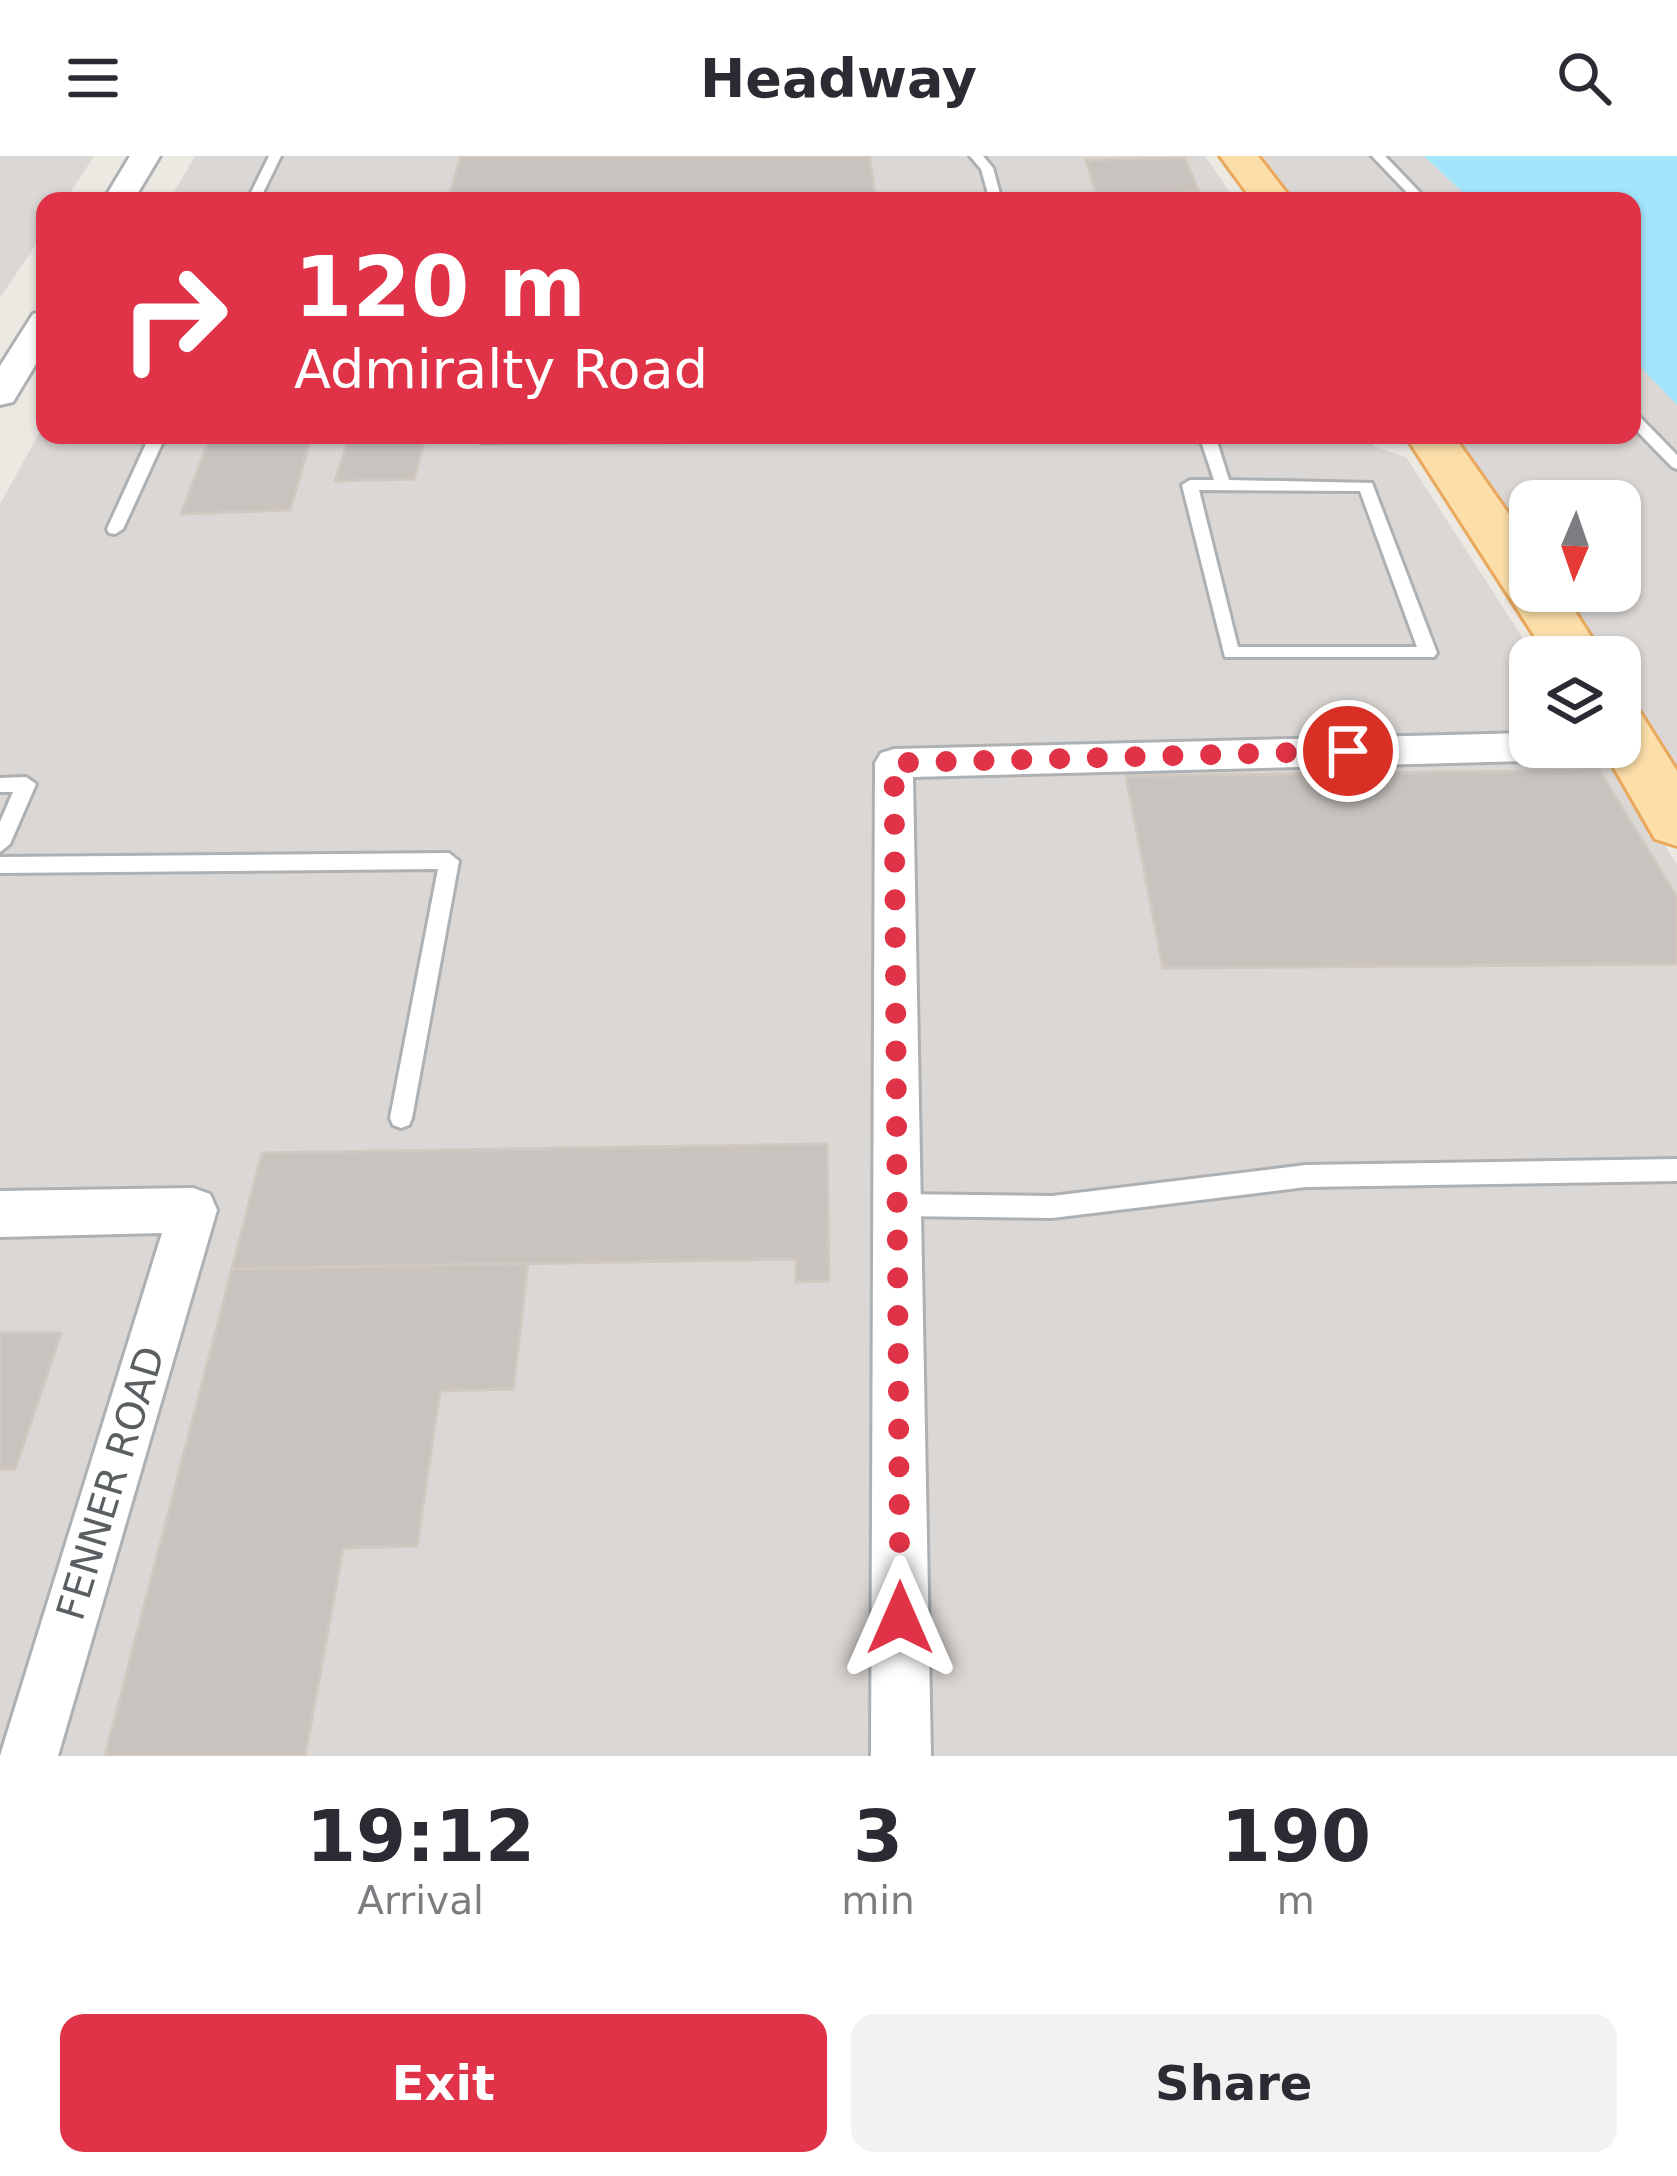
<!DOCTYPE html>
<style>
:root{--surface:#fff;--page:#f2f2f3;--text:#2b2b33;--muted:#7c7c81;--accent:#e13347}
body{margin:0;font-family:"DejaVu Sans",sans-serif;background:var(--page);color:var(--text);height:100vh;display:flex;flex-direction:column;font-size:45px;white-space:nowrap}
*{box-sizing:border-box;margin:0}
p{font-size:39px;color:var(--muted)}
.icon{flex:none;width:66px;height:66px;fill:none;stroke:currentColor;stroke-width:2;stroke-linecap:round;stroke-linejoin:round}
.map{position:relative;height:1600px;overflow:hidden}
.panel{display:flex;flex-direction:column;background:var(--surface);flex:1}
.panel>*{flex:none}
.top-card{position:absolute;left:36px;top:36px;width:1605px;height:252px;border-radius:24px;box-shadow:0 3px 9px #0004;background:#e13347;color:#fff;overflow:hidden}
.needle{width:78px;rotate:182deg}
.tools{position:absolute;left:1509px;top:324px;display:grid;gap:24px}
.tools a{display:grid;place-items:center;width:132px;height:132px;border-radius:24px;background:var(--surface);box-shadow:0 3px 9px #0004;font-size:60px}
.pin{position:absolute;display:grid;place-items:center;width:102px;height:102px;color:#fff;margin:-51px;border:6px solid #fff;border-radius:50%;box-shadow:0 3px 12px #0007}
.me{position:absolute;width:132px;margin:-66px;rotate:0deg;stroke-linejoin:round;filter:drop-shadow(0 0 9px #0008)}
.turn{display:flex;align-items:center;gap:42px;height:252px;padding:0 60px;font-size:54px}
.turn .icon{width:156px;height:156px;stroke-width:2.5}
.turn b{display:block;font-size:84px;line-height:102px}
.eta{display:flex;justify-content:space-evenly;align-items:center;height:204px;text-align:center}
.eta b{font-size:72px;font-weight:700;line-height:84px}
.action{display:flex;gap:24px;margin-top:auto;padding:24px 60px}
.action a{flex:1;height:138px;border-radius:24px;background:var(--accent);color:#fff;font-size:48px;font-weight:700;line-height:138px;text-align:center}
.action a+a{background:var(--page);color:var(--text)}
header{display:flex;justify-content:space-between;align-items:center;height:156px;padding:0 60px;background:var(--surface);font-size:54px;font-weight:700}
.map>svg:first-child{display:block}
.industrial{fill:#dbd7d4}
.water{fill:#a3e5fb}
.building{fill:#c8c3bf;stroke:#d1c8c0;stroke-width:3}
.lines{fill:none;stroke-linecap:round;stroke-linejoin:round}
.service-casing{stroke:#adb1b4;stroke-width:6}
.minor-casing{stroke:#adb1b4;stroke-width:6}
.tertiary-casing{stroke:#adb1b4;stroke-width:6}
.primary-casing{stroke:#eaa85d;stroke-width:6}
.service{fill:#fff;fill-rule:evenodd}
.minor{fill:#fff;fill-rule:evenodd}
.tertiary{fill:#fff;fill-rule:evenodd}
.primary{fill:#fbdea8;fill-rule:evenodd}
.route{stroke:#e13347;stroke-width:21;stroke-dasharray:0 37.8}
.labels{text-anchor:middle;stroke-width:12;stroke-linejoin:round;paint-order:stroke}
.near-street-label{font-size:39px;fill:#5a5f62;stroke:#fff}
</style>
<header><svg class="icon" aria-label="menu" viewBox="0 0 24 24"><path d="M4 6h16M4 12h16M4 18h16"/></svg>Headway<svg class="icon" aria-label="search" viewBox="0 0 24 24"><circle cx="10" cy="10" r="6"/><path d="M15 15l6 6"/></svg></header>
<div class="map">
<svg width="1677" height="1600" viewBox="0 0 1677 1600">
<rect width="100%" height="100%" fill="#ece8e2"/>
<path class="industrial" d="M0 0H94L65 45H45V75L0 142Z
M195 0H1205L1236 45H169Z
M1262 0H1424L1472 45H1297Z
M1632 202 1677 249V615L1620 526V501H1604L1561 435H1620V345H1530V388L1457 279H1632Z
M45 267V279H1368L1374 290 1406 301 1535 501H1530V591H1605L1677 709V1600H0V348Z"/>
<path class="water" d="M1424 0H1677V249L1632 202V45H1472Z"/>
<path class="building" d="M461 0H869L876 45H448Z
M1185 2 1198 34 1096 36 1086 4Z
M211 279H312L290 354 181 358Z
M350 279H426L414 323 335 325Z
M1599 614 1677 741V808L1163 812 1126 620Z
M827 988 829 1125 796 1126V1103L232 1113 262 997Z
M528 1107 513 1233 440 1235 417 1390 343 1392 305 1600H105L232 1113Z
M0 1177H61L15 1313H0Z"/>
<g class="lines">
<g class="service-casing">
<path id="service" d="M269 0H281L259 45H247Z
M970 0H983L993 12 1002 45H990L981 13Z
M1372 0H1385L1428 45H1415Z
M1632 257 1637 258 1677 299V313L1672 311 1632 270Z
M150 279H166L123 373 115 378 109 377 107 373Z
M475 279H915L907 284 481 286 476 284Z
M1199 279H1215L1229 324 1372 327 1437 497 1434 501H1225L1182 329 1190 324H1214ZM1199 334 1360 335 1417 491H1238Z
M26 621 36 628 10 688 0 696V666L13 636H0V622Z
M449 697 459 705 412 962 409 969 401 972 393 969 390 962 438 713 0 717V701Z
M1677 1003V1025L1306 1031 1052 1062 897 1060 889 1057 885 1049 889 1041 897 1038 1052 1040 1306 1009Z"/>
</g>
<g class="minor-casing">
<path id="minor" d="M1530 577V591H1549L1543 601 1530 605 913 621 931 1600H871L875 607 881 597 894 593Z
M193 1032 210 1038 217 1054 58 1600H0L162 1077 0 1081V1035Z"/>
</g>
<g class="tertiary-casing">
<path id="tertiary" d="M130 0H160L133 45H103Z
M45 155V193L13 246 0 249V210L33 158Z"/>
</g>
<g class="primary-casing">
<path id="primary" d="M1220 0H1258L1293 45H1253Z
M1405 279H1453L1530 388V435H1562L1604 501H1548Z
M1620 550 1640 556 1677 615V690L1655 683 1602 591H1620Z"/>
</g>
<use href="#service" class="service"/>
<use href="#minor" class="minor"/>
<use href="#tertiary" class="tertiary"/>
<use href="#primary" class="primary"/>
</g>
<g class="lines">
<path class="route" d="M900 1462 894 607 1348 595"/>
</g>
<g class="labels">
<g class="near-street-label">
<text transform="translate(110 1327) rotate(-73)" y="14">FENNER ROAD</text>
</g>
</g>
</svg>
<div class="tools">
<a><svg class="needle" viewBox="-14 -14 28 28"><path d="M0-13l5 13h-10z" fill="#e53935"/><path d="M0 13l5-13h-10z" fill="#7c7c81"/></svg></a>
<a><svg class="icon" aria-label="layers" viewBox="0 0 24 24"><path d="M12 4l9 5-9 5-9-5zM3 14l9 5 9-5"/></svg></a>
</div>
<div class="pin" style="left:1348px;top:595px;background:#d93025"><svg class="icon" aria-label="arrive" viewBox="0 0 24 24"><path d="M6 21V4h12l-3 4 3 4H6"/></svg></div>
<svg class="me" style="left:900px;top:1462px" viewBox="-20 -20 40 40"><path d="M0-17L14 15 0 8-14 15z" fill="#e13347" stroke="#fff" stroke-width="4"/></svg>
<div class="top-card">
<div class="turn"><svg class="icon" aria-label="right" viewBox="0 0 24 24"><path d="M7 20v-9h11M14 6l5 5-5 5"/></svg><div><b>120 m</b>Admiralty Road</div></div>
</div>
</div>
<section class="panel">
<div class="eta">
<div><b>19:12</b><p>Arrival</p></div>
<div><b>3</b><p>min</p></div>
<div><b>190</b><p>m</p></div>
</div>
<div class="action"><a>Exit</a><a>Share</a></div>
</section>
